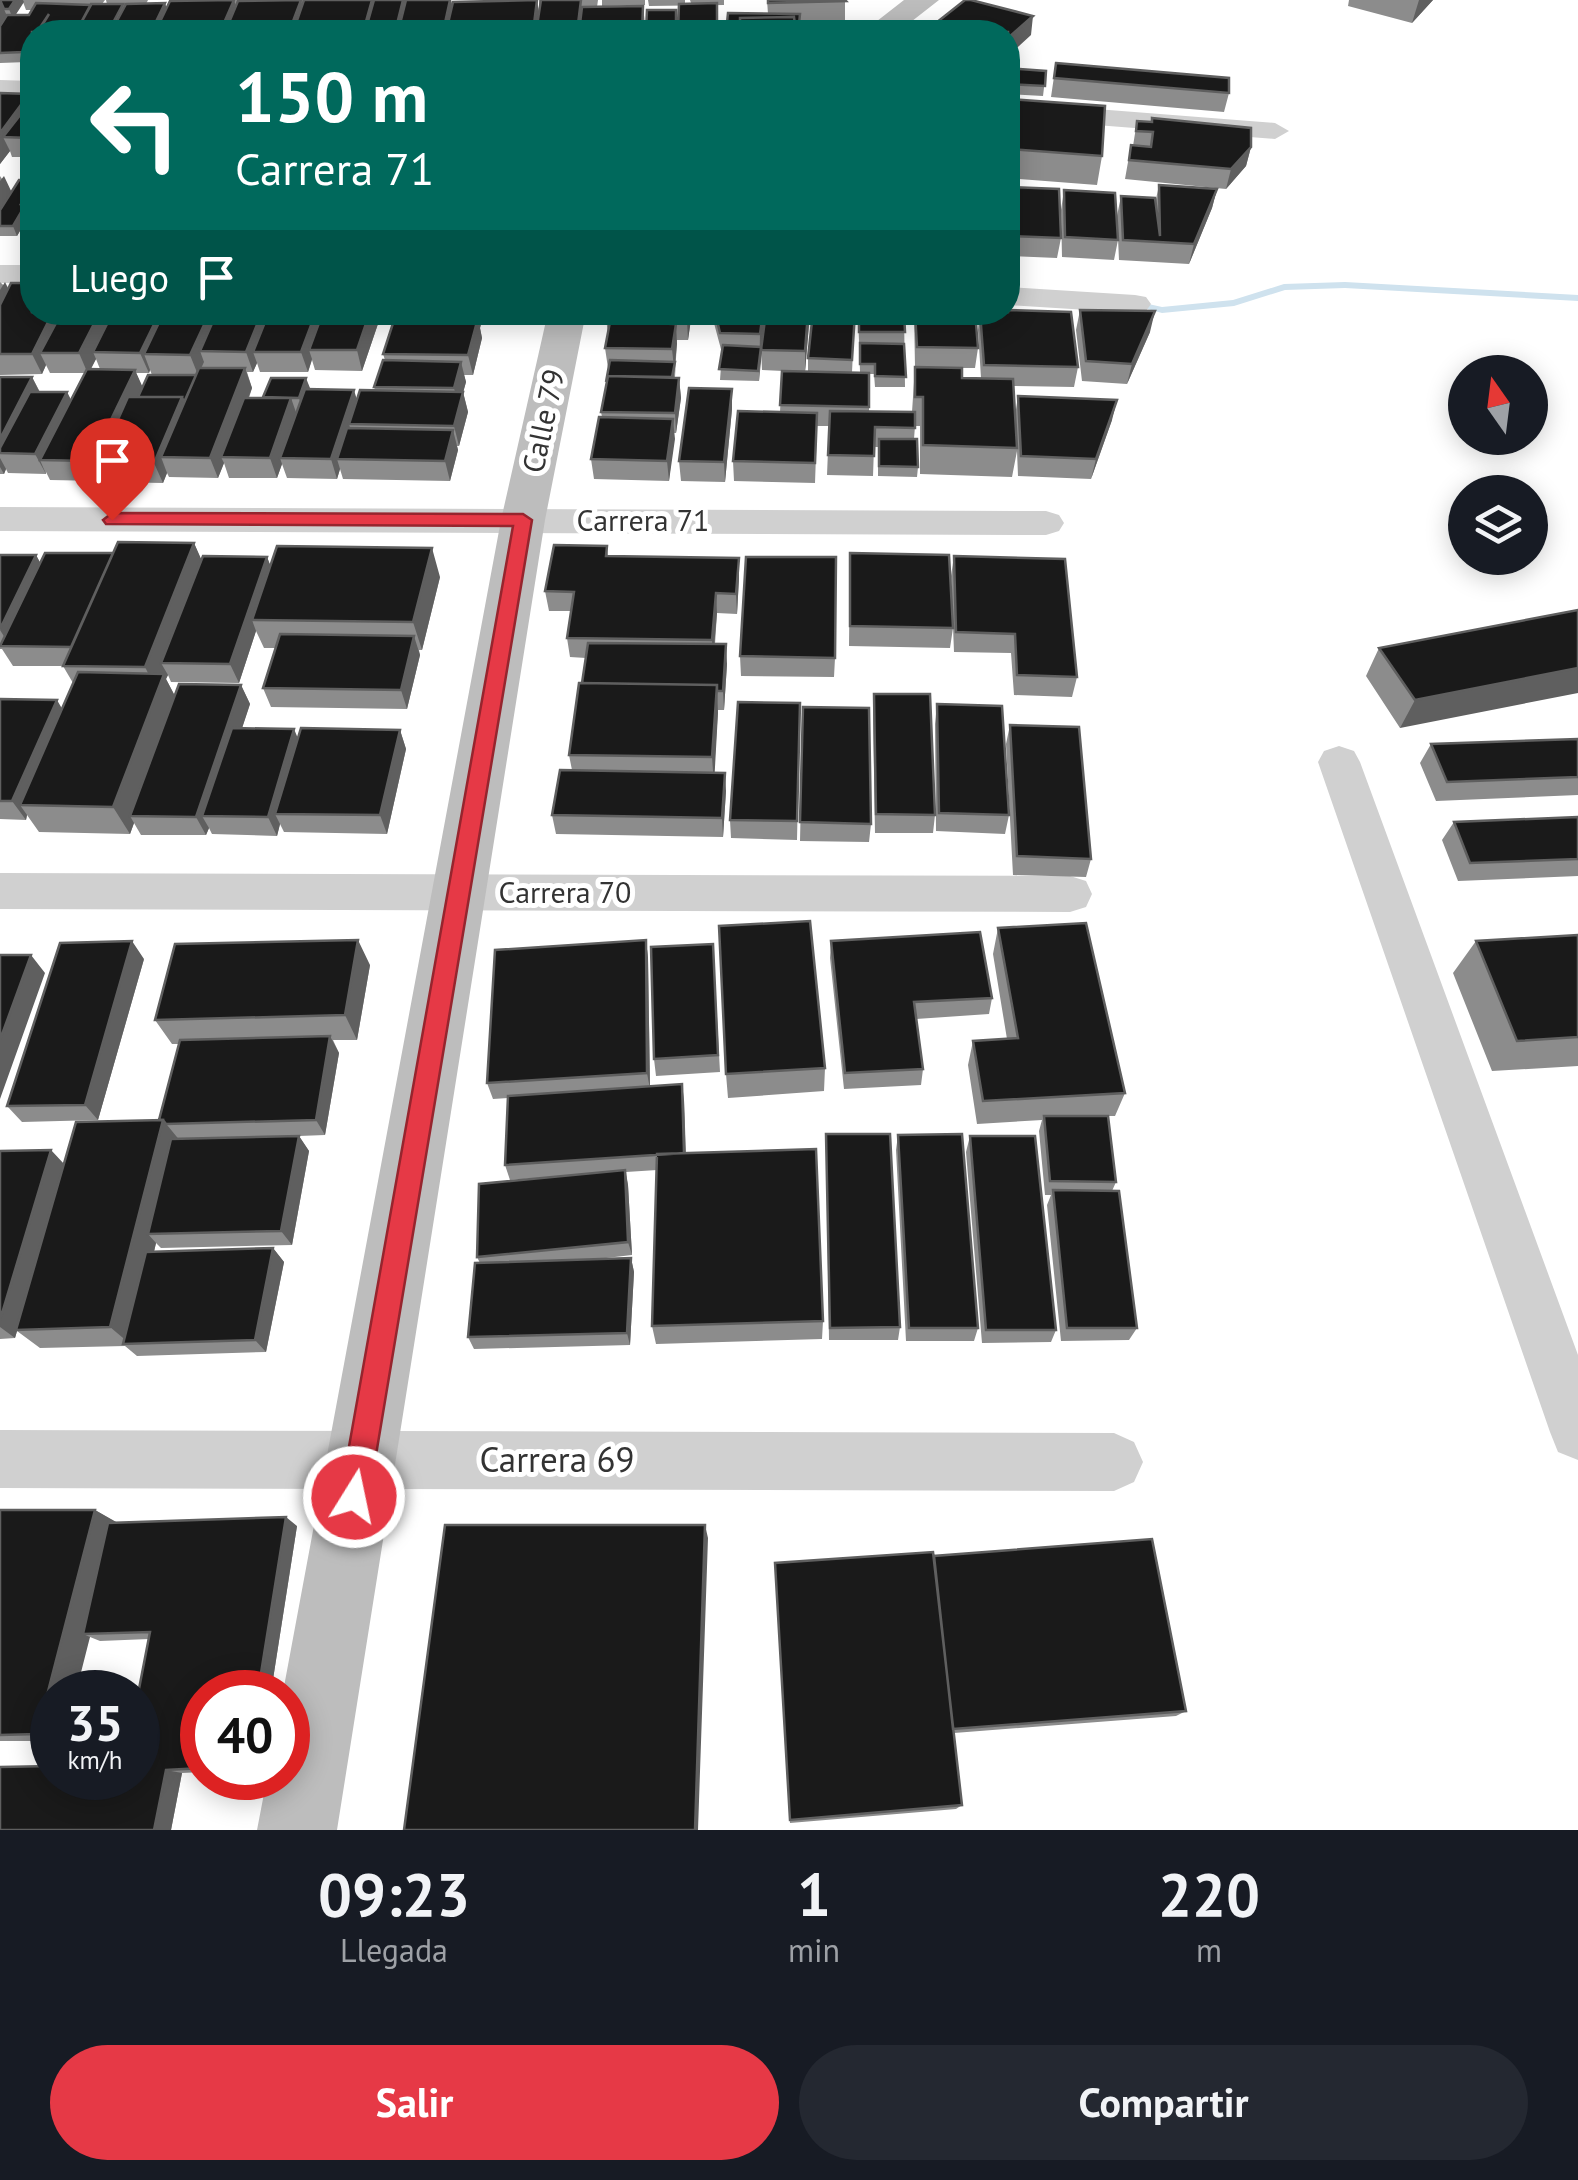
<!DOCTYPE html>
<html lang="es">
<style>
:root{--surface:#171b24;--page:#242831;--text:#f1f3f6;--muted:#9ea1a6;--accent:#e63946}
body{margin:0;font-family:"PT Sans",sans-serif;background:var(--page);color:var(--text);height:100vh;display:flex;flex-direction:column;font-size:38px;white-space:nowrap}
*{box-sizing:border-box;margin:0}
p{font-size:32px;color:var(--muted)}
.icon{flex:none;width:55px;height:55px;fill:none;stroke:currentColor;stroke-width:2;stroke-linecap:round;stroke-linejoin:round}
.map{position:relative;height:1830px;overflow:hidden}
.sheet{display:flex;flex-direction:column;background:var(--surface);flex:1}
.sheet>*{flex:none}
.guide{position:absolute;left:20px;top:20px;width:1000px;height:305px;border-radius:40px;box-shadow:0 5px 25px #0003;background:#00695c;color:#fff;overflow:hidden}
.needle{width:65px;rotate:346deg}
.buttons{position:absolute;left:1448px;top:355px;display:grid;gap:20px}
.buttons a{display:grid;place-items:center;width:100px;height:100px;border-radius:50%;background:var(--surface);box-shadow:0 5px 25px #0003;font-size:50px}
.speed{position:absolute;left:30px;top:1670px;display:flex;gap:20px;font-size:50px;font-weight:700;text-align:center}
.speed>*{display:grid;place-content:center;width:130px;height:130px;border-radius:50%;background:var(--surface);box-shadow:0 5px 25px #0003;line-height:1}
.speed small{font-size:25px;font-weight:400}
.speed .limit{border:15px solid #d22;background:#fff;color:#111}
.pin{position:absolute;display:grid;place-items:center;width:85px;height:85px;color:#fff;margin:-102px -42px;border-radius:50% 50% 50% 0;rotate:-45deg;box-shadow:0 0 10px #0007}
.pin .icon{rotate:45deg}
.me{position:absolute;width:110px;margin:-55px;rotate:10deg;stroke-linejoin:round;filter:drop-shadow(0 0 8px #0008)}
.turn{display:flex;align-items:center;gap:35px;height:210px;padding:0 50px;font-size:45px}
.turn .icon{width:130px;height:130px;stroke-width:2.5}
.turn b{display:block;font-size:70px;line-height:85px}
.then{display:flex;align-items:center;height:95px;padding:0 50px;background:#0003;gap:20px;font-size:38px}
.eta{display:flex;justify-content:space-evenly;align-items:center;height:170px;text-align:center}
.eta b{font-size:60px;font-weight:700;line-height:70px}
.action{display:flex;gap:20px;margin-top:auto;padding:20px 50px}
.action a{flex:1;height:115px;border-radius:60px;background:var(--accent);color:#fff;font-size:40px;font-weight:700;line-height:115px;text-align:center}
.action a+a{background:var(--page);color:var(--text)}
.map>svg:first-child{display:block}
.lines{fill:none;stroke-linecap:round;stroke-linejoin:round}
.stream{fill:#cfe2ee;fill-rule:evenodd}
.street{fill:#d0d0d0;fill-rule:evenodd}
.secondary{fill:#bdbdbd;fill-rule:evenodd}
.wall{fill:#8c8c8c;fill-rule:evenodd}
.shaded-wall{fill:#5f5f5f}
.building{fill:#1a1a1a;stroke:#5f5f5f;stroke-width:2.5}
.route{fill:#e63946;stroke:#96252e;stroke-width:2.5}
.labels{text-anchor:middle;stroke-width:10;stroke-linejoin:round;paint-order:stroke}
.street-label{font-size:30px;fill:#333;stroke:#fff}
.near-street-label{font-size:35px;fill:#333;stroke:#fff}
</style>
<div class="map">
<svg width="1578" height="1830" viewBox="0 0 1578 1830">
<rect width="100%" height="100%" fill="#fff"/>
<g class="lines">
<path class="stream" d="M1345 282 1578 295V301L1345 288 1285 290 1234 306 1162 313 1130 304 1135 301 1162 307 1233 300 1284 284Z"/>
<path class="street" d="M0 80 32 81V97L0 96Z
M1008 102 1275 123 1289 131 1275 139 1008 118Z
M0 265H32V283H0Z
M1008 287 1135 295 1146 297 1151 304 1146 311 1135 313 1008 305Z
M0 507 1046 511 1059 515 1064 523 1059 531 1046 535 0 531Z
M1339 746 1354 751 1360 762 1578 1355V1460L1558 1452 1550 1432 1318 762 1324 751Z
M0 873 1070 876 1086 881 1092 894 1086 907 1070 912 0 909Z
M0 1430 1114 1433 1134 1442 1143 1462 1134 1482 1114 1491 0 1488Z"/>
<path class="secondary" d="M904 0H939L898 32H863Z
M548 312H586L545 520 337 1830H257L267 1778H288V1692H283L501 520Z"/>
</g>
<path class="wall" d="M0 0H105L102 4H107L106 0H148L146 4 165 3 166 9 228 0H494H451L452 4 537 0 539 15V0H598L597 7 643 6 645 25 644 32H32V63H30L29 60 27 62 0 63ZM23 2 26 10H32L29 15H15Z
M602 0H645V5L602 6Z
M648 0H685V4L691 3 690 0H724V5L649 6Z
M767 0H845V20L800 21 799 32H727V23L768 14Z
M1349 0H1433L1412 23 1348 6Z
M1056 63 1229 93 1224 112 1051 97Z
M1008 68 1046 71 1043 96 1008 94Z
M0 93 32 100V157H12L10 151 0 164Z
M1008 104 1102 156 1097 185 1008 178Z
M1137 121 1251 147 1246 166 1226 189 1125 179 1131 145 1133 146Z
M0 176 11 192 32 180V224H30L27 219 17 236H0Z
M1159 185 1217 189 1212 208 1189 264 1119 260 1117 216 1121 196 1156 199Z
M1008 187 1061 238 1057 258 1008 256Z
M1064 190 1118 240 1114 260 1062 257 1061 210Z
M0 282 32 312H382L362 371 315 370 312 360 308 372H260L257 363 253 372H247L252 388 249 398H263L309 389 357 398 375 390 374 387 385 360 383 354 400 317 399 314 484 312 480 328 482 338 473 375H464L466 382 463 392 468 412 459 446H457L458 450 450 481 343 479 340 469 337 479 287 478 282 464 277 478H229L224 463 218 478 169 477 167 473 163 483 108 482 104 474 101 481 50 480 46 472V474L8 473 6 469 4 474H0V377H32L40 392H67L71 400 85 373H50L46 365 42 374 0 375ZM96 359 100 369H91ZM150 370 152 375 142 387 136 373H149Z
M1080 310 1150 332 1127 384 1082 381 1076 330Z
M692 312 688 340H677L675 377 679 378 681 398 676 433H674L669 481 594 479 591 459 602 417 601 412 609 368H608L605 348 608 333 606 319Z
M711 312H810L805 372 762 370 761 349 759 381 720 380 722 353Z
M855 312 852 372H860L858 312H904L905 387H875L874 374H869V411L912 412 915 367 914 312H975L978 348 975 368H947L962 378H981L978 330 980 312 1078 367 1074 387 1013 386 1015 416 1018 396 1112 420 1091 479 1018 476 1017 451 1012 477 920 474V426H915L914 439 918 467 917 477 878 476V447H874L873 476 827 475 829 426H817L815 483 734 481 733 461 780 412 782 371 808 372V358Z
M732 389V409L725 482 681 481 679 461Z
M194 543 201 560 267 557 270 565 440 577 422 650H419L420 655 407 709 271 707 263 688 276 648H264L256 631 239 683 171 682 168 675 166 679 175 696 241 685 250 704 242 728 298 737 400 730 406 749 387 834 284 832 280 824 277 836 212 834 209 828 206 835H141L134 823 130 834 39 832 27 815 26 820 0 819V699L62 708 73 683 63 666H13L2 649H0V555H36L40 563Z
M607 546 608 556 739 578 737 614 717 613 715 644 727 664 724 710H718L714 772 726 791 723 837 556 834 552 815 572 770 569 755 586 658 570 657 567 638 571 611H549L545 591Z
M850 553 953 628 950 648 849 646Z
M954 556 1077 677 1072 697 1014 695 1011 653 954 652 951 576Z
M1578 610 1400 728 1366 676 1379 648Z
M740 656 835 658 834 677 741 676Z
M874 694 935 815 933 833H875L873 713Z
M800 703 797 840 731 838 730 820Z
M937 704 1009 815 1005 834 936 831 935 724Z
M803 707 871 824 869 842 800 841Z
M1010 725 1091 859 1086 877 1013 875 1006 744Z
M1578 739V795L1436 801 1420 763 1431 744Z
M1578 817V876L1458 881 1442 840 1454 822Z
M998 928 1125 1093 1115 1116H1108L1116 1182 1112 1191 1137 1328 1129 1340 1061 1341 1047 1205 1051 1195H1045L1039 1131 1042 1120 977 1124 968 1065 973 1041 1007 1039 993 954Z
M1578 935V1066L1492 1071 1453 973 1476 941Z
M646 940 648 958 650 1086 684 1100 686 1153 823 1321 822 1339 656 1344 652 1326 657 1170 626 1172 628 1185 632 1255 589 1260 631 1258 634 1272 630 1345 474 1349 468 1337 480 1263 477 1257 552 1177 510 1180 505 1165 508 1098 493 1099 487 1083Z
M831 941 992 998 989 1014 916 1019 923 1069 921 1085 844 1089 830 958Z
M713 944 720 1072 656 1076 654 1059Z
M144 959 98 1120 22 1122 7 1106Z
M370 965 357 1040H333L339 1053 325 1135 299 1136 309 1151 292 1245 161 1248 156 1243 154 1252 273 1248 284 1262 266 1352 137 1356 125 1346 40 1348 17 1331 15 1338 0 1339V1151L64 1164 159 1120 179 1044H172L155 1020Z
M825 1068 824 1091 728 1098 726 1074Z
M826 1134 900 1327 898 1340H829Z
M898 1135 978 1328 974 1341H906L896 1150Z
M970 1136 1056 1330 1051 1342 982 1343 966 1152Z
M0 1510H95L117 1523 297 1526 271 1692H202V1772L182 1773 171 1830H0L138 1778 149 1639 100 1641 90 1637 52 1692V1741H0Z
M934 1556 1186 1711 1176 1716 954 1733 962 1805 956 1809 790 1823 775 1563Z"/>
<path class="shaded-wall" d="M15 0H23L24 2 13 19 9 9Z
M234 0 240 19 234 32H220Z
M301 0 306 19 301 32H289Z
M403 0H405L408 16 404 32H395Z
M450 0H451L454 16 451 32H443Z
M537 0 540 19 538 32H533Z
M1419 0H1433L1412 23Z
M1 2 9 21 0 36V4Z
M165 3 171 22 166 32H151Z
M1033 16 1031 35 1008 56V38Z
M32 39V53H26L29 60 27 62 23 52Z
M29 94 32 102 3 137 10 151 0 164V133Z
M1251 147 1246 166 1226 189 1231 169Z
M4 176 13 195 0 215V181Z
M1217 189 1212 208 1189 264 1194 244Z
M23 209 27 219 17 236 13 226Z
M5 282 15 302 0 326V290Z
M1155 311 1150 332 1127 384 1132 364Z
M53 312H72L40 353 46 365 42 374 32 354Z
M100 312H119L93 352 96 359 88 374 79 353Z
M160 312H177L144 354 150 370 149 373 140 353Z
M210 312H226L200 351 204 362 198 375 190 355Z
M262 312H277L253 352 257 363 253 372 246 352Z
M316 312H329L309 350 312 359 308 372 301 352Z
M370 312H382L362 371 357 350Z
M475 312H484L480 328 482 338 473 375 468 355 476 325Z
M688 312H692L688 340 687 320Z
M763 312H766L759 381 760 334Z
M808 312H810L805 372V351Z
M676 324 677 344 672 394 671 384 674 368 672 349Z
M461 362 466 382 459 408 454 388Z
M245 368 252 388 226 457H221L224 463 218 478 210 458Z
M135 370 144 390 99 462 104 474 101 481 91 461Z
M32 377 42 397 0 453V439Z
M306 378 310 388 302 408 299 398Z
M679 378 681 398 676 433 675 413Z
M732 389V409L725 482 724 462Z
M354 390 360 410 349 424 352 435 337 459 340 469 337 479 331 459Z
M67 392 77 412 40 460 46 474 35 454Z
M463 392 468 412 459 446 454 426Z
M182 397 190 418 161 457 167 473 163 483 154 463Z
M291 398 298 418 280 458 282 464 277 478 270 458Z
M1117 400 1112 420 1091 479 1096 459Z
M673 419 675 439 669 481 667 461Z
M453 430 458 450 450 481 445 461Z
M0 458 6 469 4 474 0 467Z
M194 543 207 572 161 663 168 675 166 679 178 702 130 816 134 823 130 834 113 807 157 691 145 667Z
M432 548 440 577 422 650 413 622Z
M36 555 47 575 10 646 0 630Z
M267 557 275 577 252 620 256 631 239 683 230 664Z
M739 558V578L737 614 736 594Z
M716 593 717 613 713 659 712 640Z
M414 636 420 655 407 709 401 690Z
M726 644 727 664 724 710 723 691Z
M1578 668V693L1400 728 1415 700Z
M241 685 250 704 213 816H202L209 828 206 835 196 817Z
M717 685 718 713 714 785 712 757Z
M57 700 68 719 20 805 27 815 26 820 12 801Z
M294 729 302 748 275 814 280 824 277 836 268 817Z
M400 730 406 749 387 834 380 815Z
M725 773 726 791 723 837 722 818Z
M358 940 370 965 357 1040 345 1015Z
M646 940 648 958 650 1089 647 1073Z
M132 941 144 959 98 1120 85 1105Z
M31 955 45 973 0 1099V1040Z
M330 1036 339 1053 325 1135 316 1120Z
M682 1084 684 1100 686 1168 684 1153Z
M163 1120 181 1142 148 1234 156 1243 132 1343H129L110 1327Z
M299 1136 309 1151 292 1245 281 1231Z
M51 1150 65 1165 15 1338 0 1327V1320Z
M625 1170 628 1185 632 1255 628 1242Z
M273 1248 284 1262 266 1352 255 1340Z
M631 1258 634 1272 630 1345 627 1333Z
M95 1510 118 1523 83 1634 90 1637 76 1692H52V1738L37 1734Z
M286 1517 297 1526 271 1692H258Z
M705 1525 708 1538 698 1830H695Z
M166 1770 182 1773 171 1830H154Z"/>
<path class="building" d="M0 0H15L9 9H4Z
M234 0 220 32H155L170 1Z
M301 0 289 32H225L238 1Z
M304 0H372L363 32H293Z
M374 0H403L395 32H365Z
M406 0H450L443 32H398Z
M537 0 533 32H446L453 2Z
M541 0H581L577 32H536Z
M768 0H845L846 1 768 3Z
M965 0H971L1033 16 1008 38V32H936L927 30Z
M36 3 91 5 76 32H38L49 14 37 32H32V39L23 52 0 53V26L7 15H29Z
M165 3 151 32H111L126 4Z
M717 3V32H678L679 4Z
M91 4H123L108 32H76Z
M643 6 642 32H579L582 7Z
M647 10H676V32H646Z
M728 13 800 14 799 24H795L794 17 740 18V23H727Z
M794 17 796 32H740V18Z
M32 42V53H26Z
M1056 63 1229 78V93L1054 78Z
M1008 68 1046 71 1045 86 1008 84Z
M0 93 29 94 0 133Z
M1008 99 1105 106 1102 156 1008 149Z
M32 100V138L3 137Z
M1152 118 1251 128V147L1231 169 1129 160 1131 145 1151 147 1153 132 1136 131 1137 121 1152 122Z
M19 180H32V185L21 204 23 209 13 226H0V210Z
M32 185V204H21Z
M1159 185 1217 189 1194 244 1123 240 1121 196 1155 198 1160 236Z
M1008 187 1059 189 1061 238 1008 236Z
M1064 190 1115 193 1118 240 1065 237Z
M11 283H32V312H53L32 354H0V305Z
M1008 310 1071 312 1078 367 984 365 980 312H1008Z
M1080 310 1155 311 1132 364 1086 361Z
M62 312H100L79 353H40Z
M113 312H160L140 353 93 352Z
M164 312H210L190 355 144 354Z
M217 312H262L246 352 200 351Z
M269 312H316L301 352H253Z
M323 312H370L357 350H309Z
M400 312H475L474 315 399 314Z
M608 312H688L687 320 606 319Z
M715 312H763L760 334 720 333Z
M766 312H808L805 351 761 350Z
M813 312H855L852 360 808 358Z
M859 312H904L905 332H859Z
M915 312H975L978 348 917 347Z
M395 317 478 318 468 355 383 354Z
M610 322 676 324 672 349 605 348Z
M860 343 904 344 906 377 875 376V364H860Z
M723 345 761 347 758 371 719 369Z
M383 360 461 362 454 388 374 387Z
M610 360 675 362 672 377 608 376 606 382Z
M915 367 962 368V378L1013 379 1017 448 923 445V397H915Z
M199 368H245L210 458 161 457Z
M87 369 135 370 91 461 40 460Z
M782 371 869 373V407L780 405Z
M148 375H196L185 400H183L182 397H138Z
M608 376 679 378 675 413 601 412Z
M0 377H32L0 439Z
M271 378H306L299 398 263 397Z
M689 388 732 389 724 462 679 461Z
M305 389 354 390 331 459 280 458Z
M360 390 463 392 454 426 349 424Z
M30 392H67L35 454 0 453V448Z
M1018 396 1117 400 1096 459 1021 456Z
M128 397H182L154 463 99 462Z
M244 398H291L270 458 221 457Z
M738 411 817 413 815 463 733 461Z
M830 411 915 412V428L875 427 874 456 828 455Z
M599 417 673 419 667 461 591 459Z
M347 428 453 430 445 461 337 459Z
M879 439H917L918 467 879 466Z
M118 542 194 543 145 667 63 666Z
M554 545 607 546 606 556 739 558 736 594 716 593 712 640 567 638 574 592 545 591Z
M277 546 432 548 413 622 252 620Z
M45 553H113L71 647 0 646Z
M850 553 949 555 953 628 850 626Z
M0 555H36L0 629Z
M203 556 267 557 230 664 161 663Z
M954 556 1065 559 1077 677 1017 675 1015 634 956 632Z
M746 557H836L835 658 740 656Z
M1578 610V668L1415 700 1379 648Z
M280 634 414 636 401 690 263 688Z
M588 643 726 644 723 691H717V685L582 683Z
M78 672 164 674 113 807 20 805Z
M579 683 717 685 712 757 569 755Z
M179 684 241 685 196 817 130 816Z
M874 694H930L935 815 876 814Z
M0 699 57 700 12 801H0Z
M738 702 800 703 797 821 730 820Z
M937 704 1002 706 1009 815 939 813Z
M803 707 869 708 871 824 800 822Z
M1010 725 1079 727 1091 859 1017 856Z
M232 728 294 729 268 817 202 816Z
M301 728 400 730 380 815 275 814Z
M1578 739V777L1447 782 1431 744Z
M560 770 725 773 722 818 552 815Z
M1578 817V859L1470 863 1454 822Z
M810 921 825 1068 726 1074 719 926Z
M1086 923 1125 1093 983 1101 973 1041 1018 1038 998 928Z
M980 932 992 998 914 1002 923 1069 845 1073 831 941Z
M1578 935V1037L1517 1041 1476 941Z
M358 940 345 1015 155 1020 175 944Z
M646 940 647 1073 487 1083 495 950Z
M132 941 85 1105 7 1106 60 943Z
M713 944 718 1055 654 1059 651 947Z
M0 955H31L0 1040Z
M330 1036 316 1120 166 1124 163 1120H159L180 1040Z
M682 1084 684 1153 505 1165 508 1096Z
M1044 1116H1108L1116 1182 1050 1181Z
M163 1120 110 1327 16 1330 76 1122Z
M826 1134H890L900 1327 830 1328Z
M962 1134 978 1328H909L898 1135Z
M299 1136 281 1231 148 1234 171 1139Z
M970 1136H1035L1056 1330H986Z
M816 1149 823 1321 652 1326 657 1154Z
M51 1150 0 1320V1151Z
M625 1170 628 1242 477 1257 479 1184Z
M1053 1190 1119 1191 1137 1328H1067Z
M273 1248 255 1340 123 1344 146 1252Z
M631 1258 627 1333 468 1337 475 1263Z
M0 1510H95L37 1734 0 1735Z
M286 1517 258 1692H202V1768L166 1770 154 1830H0V1767L52 1766V1778H138V1694L150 1632 83 1634 108 1523Z
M445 1525H705L695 1830H404Z
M1152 1539 1186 1711 953 1729 934 1556Z
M933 1552 962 1805 790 1820 775 1563Z"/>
<path class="route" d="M112 513 523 514 532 520 369 1497 365 1507 354 1511 344 1507 340 1497 513 526 106 524 103 520Z"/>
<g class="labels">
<g class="street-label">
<text transform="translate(544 421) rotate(-78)" y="10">Calle 79</text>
<text x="643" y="531">Carrera 71</text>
<text x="565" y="903">Carrera 70</text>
</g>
<g class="near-street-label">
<text x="557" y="1472">Carrera 69</text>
</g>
</g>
</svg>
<div class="buttons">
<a><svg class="needle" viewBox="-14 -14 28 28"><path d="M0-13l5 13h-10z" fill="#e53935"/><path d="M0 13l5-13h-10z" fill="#9ea1a6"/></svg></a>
<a><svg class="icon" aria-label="layers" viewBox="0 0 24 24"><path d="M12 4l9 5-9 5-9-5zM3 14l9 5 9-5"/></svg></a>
</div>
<div class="speed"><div>35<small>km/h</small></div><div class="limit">40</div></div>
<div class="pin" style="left:112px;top:520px;background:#d93025"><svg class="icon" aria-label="arrive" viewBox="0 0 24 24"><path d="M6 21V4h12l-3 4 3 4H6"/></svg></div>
<svg class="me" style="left:354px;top:1497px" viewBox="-20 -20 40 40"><circle r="17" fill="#e63946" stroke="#fff" stroke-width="3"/><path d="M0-11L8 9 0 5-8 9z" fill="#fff"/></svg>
<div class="guide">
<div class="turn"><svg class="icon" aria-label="left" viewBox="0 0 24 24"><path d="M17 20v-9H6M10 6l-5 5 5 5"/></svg><div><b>150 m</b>Carrera 71</div></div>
<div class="then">Luego<svg class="icon" aria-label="arrive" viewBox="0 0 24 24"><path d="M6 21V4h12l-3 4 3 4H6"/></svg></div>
</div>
</div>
<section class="sheet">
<div class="eta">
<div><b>09:23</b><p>Llegada</p></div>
<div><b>1</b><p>min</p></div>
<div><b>220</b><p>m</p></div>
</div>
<div class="action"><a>Salir</a><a>Compartir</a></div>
</section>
